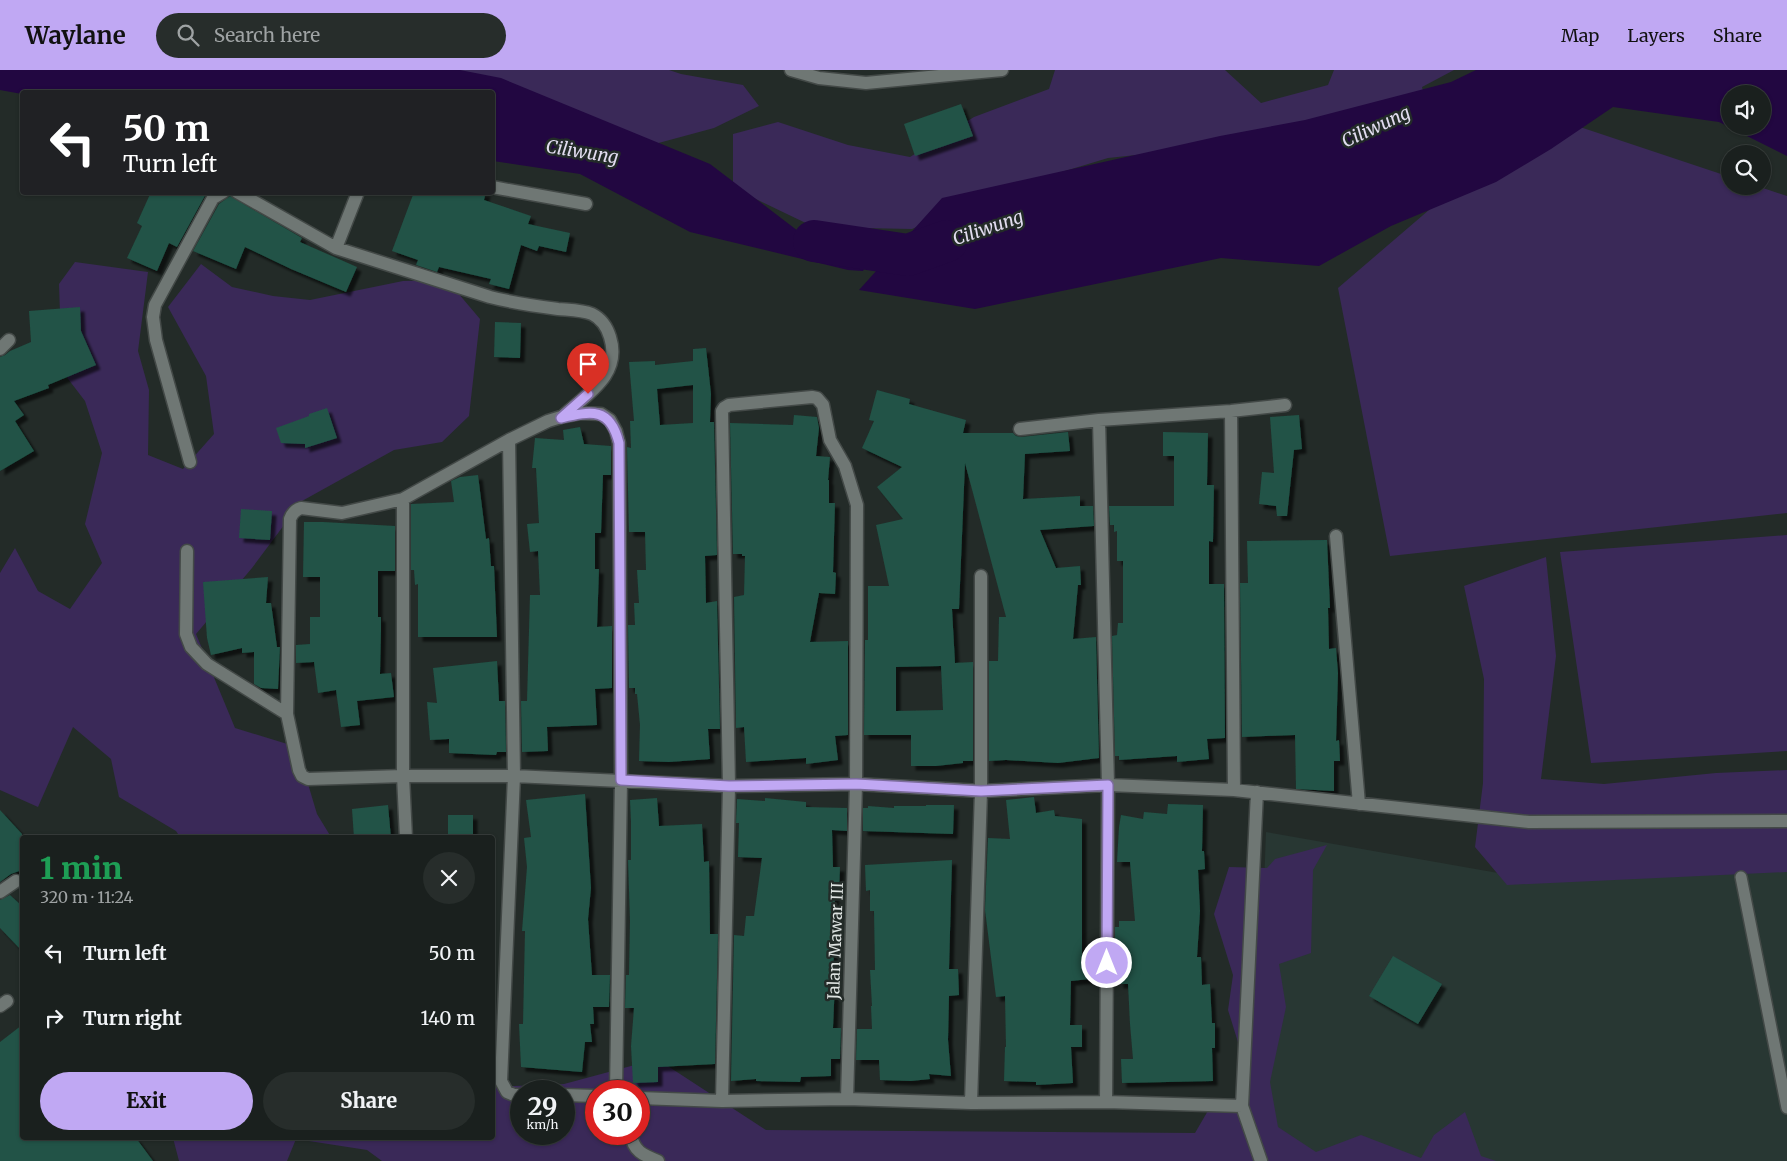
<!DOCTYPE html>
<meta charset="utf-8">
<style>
:root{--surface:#1a201e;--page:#272d2b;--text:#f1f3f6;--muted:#9fa3a4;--line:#383e3c;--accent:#c0a8f3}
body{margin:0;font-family:Merriweather,serif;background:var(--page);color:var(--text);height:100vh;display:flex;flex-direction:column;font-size:19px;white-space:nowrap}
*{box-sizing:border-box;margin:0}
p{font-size:16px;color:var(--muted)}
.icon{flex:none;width:28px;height:28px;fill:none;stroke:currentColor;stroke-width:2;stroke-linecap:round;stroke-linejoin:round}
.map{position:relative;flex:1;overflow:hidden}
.details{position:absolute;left:20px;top:765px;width:475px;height:305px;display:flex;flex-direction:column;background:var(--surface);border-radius:5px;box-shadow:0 1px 4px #0004,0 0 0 1px var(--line)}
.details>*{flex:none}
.top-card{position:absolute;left:20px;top:20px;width:475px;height:105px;border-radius:5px;box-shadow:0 1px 4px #0004,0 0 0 1px var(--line);background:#202124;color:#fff;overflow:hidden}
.tools{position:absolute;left:1721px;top:15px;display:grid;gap:10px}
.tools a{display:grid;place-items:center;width:50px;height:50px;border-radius:50%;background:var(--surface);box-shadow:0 1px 4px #0004,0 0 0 1px var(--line);font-size:25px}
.speed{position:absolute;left:510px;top:1010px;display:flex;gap:10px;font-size:25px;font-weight:700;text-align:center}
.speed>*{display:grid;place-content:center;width:65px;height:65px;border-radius:50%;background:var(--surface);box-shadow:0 1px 4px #0004,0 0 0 1px var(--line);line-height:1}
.speed small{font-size:12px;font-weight:400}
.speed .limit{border:8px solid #d22;background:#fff;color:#111}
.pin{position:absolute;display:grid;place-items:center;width:42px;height:42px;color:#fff;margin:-51px -21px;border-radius:50% 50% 50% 0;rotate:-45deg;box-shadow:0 0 5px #0007}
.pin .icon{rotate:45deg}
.me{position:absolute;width:55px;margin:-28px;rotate:0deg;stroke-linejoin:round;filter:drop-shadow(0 0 4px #0008)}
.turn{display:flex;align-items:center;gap:18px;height:105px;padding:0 20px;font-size:22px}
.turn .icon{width:65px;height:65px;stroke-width:2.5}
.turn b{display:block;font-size:35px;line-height:42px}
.round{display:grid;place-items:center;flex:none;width:52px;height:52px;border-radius:26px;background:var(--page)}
.overview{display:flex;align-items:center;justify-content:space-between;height:85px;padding:0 20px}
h1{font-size:30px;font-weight:800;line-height:38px;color:#1e9e55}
.cta{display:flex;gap:10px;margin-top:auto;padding:10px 20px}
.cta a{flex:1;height:58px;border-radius:30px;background:var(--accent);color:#111;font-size:20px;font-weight:800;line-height:58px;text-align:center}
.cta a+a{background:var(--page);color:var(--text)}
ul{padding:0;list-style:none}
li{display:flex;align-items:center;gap:15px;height:65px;padding:0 20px}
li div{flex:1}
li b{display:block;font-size:19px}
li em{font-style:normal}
header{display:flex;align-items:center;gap:30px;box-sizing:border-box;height:70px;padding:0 25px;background:var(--accent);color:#111}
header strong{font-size:24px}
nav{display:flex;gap:28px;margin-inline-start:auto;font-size:18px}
.search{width:350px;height:45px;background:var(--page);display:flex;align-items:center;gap:12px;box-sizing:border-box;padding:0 18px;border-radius:28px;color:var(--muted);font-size:19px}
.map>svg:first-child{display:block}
.built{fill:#283733}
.green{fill:#3a2958;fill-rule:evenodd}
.water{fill:#220741;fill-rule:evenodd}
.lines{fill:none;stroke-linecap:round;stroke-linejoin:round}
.river{stroke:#220741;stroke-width:42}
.building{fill:#205346;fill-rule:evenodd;filter:url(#shadow)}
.service-casing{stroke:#434947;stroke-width:14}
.pedestrian-casing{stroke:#434947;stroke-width:15}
.minor-casing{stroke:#434947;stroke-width:15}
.service{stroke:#6f7774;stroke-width:11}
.pedestrian{stroke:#6f7774;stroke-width:12}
.minor{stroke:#6f7774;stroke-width:12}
.route-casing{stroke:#7d6d9e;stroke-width:12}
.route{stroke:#c0a8f3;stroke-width:9}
.labels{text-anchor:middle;stroke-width:5;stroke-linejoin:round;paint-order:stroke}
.street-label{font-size:16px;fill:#dee3e1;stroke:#232b28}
.water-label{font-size:18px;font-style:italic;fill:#e2ddf0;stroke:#232b28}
</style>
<header>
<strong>Waylane</strong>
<div class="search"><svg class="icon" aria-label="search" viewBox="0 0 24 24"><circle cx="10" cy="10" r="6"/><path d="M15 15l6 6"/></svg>Search here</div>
<nav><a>Map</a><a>Layers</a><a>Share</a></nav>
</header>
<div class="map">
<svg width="1787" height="1091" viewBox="0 0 1787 1091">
<defs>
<filter id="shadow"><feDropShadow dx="4.5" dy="4.5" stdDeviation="1" flood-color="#0009"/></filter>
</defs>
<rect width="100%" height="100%" fill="#232b28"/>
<path class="built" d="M1266 762 1498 803 1787 784V1091H858L1255 1065Z"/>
<path class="green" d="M223 0H669L681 4 743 15 759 36 714 58 640 78 492 22Z
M1055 0H1225L1261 33 1328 15 1334 0H1454L1422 17 1423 21 1276 70 1108 88 985 125 912 159 814 157 733 118V64L778 52 848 75 910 87 974 47 1049 19Z
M1541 44 1730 107V116H1757L1787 126V443L1390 486 1338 218Z
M75 192 148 202 138 281 149 320 148 385 183 399 214 364 206 306 168 237 201 194 232 217 273 226 310 230 403 211 447 210 480 249 469 346 442 372 394 380 302 431 252 498 196 564 235 658 297 677 317 744 331 767H180L176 761 119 727 111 689 73 657 38 737 0 720V503L15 478 38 521 70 539 102 493 85 454 102 383 85 331 62 301 59 214Z
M1787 465V681L1591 693 1560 482Z
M1546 487 1556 586 1541 709 1604 714 1716 703 1787 700V802L1507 815 1475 777 1483 713 1484 609 1464 516Z
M1327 775 1313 800 1311 883 1279 894 1286 937 1270 1012 1278 1057 1316 1082 1361 1065 1421 1088 1434 1065 1465 1042 1481 1086 1496 1091H382L367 1080 296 1069 287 1091H179L173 1068H492L493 1017 564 1014 657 989 766 1060 1195 1063 1209 1039 1238 1037 1242 985 1228 940 1233 905 1214 844 1229 797 1267 798 1275 789ZM521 1021H564V1064H521ZM596 1021H639V1064H596Z"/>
<path class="water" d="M0 0H460L501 8 710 94 798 161 878 169 863 201 848 200 690 162 580 104 493 91 492 22H22V24L0 20Z
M1476 0H1787V86L1719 52 1613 37 1551 79 1496 112 1391 156 1319 196 1221 188 975 239 859 220 942 128 1220 66 1305 50 1451 12ZM1730 24H1762V56H1730Z"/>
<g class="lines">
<path class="river" d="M814 171 908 185 947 171"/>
</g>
<path class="building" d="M961 34 973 66 915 86 904 54Z
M151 122H207L177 177 169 173 157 201 127 188 142 156 137 153Z
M414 122H486L484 130 531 146 528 154 570 163 566 182 539 176 537 181 521 175 509 219 489 214 491 209 439 197 437 202 416 195 418 190 392 181Z
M230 126 302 168 300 172 357 197 346 222 291 199 245 177 236 199 193 181 219 134Z
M80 237 81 261 96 295 48 315 49 318 14 331 24 345 15 351 34 381 0 401V287L5 285 10 281 31 272 29 241Z
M495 252 521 253 520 288 494 287Z
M706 278 711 324 710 352H714L717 485 705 486 706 533 717 531 720 659H708L710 689 669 692 639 691 640 655 637 624H635V618H629L628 555H635L634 533H639L637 500H646L645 462H629L627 377 631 378 630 351H634L629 292 655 291V295L693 291V279ZM693 315V353L660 355 657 319Z
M877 320 910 329 909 334 966 350 963 363H1013L1016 366 1021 367 1068 362 1070 381 1025 384 1023 429 1080 426V436H1093L1094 456 1040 460 1056 498 1080 496 1081 515H1078L1073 569 1096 567 1099 688 1058 693 1006 690 989 691V591H998L999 547H1006L965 393 959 539H952L955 593 973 592V691H963V693L936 696H911V665H864L865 570H868V516H889L876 455 903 449 877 417 902 397 862 378 874 351 869 350ZM941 596 943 640 896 641V597Z
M327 338 337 368 305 378V374L281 373 276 358 309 346V344Z
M794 345 817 347 819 358 816 386 830 387 828 410H829V433H835L833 502 836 503 835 524 819 523 810 572 848 571V665L835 666 838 690 806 694V688L746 692 744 657 736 658 734 527 744 525 745 486H742V484H733L730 353 793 355Z
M1299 345 1302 379 1294 380 1287 446H1277L1276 436 1259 434 1262 402 1274 403 1270 347Z
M580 357 584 374 611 376V405H603L601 463H595V499H599L597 557 612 556V618L595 619 597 655 547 657 548 681 522 682 521 631H527L530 525H540L538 481 530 482 527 454 539 453 536 398H532L535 368 564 370 563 360Z
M1163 362 1208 363 1207 415H1214L1213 472 1209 471V514H1224L1225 668 1207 669 1209 689 1177 692V686L1119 690V686H1115L1112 566 1117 565 1118 553H1123V491H1117V461L1114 462V455H1110L1109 436H1174V386H1163Z
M478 405 486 469 489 468 491 496H494L497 567H418V514L415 515 414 500H411V434L454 432 451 411 460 407Z
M241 439 272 441 270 470 239 468Z
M304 452H323L395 456V501H378V547H381V560L380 604 391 603 394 627 357 631 360 655 341 657 336 620 318 623 314 592 296 593V575L310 574V547H320V507H303Z
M1327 470 1330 538H1328L1329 579 1336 578 1338 603 1336 671 1339 670 1340 691H1334V721L1296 719 1295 665 1242 667 1240 513H1248L1247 471Z
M268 507 266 533H271L277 577H280L278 619 261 618 254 614V582L242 583V578L211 585 207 568 203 512Z
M497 591 499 631H505L506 682H497L496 685 449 683V669L430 670 427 632 437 633 433 598Z
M585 724 591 818 588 849 592 905H610L609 937H593L594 954H590L592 972H585L582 1002 521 997 519 954H523L525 861H522L527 797 524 768 531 767 526 730Z
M1034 727 1036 743 1054 740 1055 746 1082 749V889L1097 891 1099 878V908L1071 911 1070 955H1082V977H1071L1073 1013 1036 1015V1012L1004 1011 1005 977H1006L1005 926 996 927 985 840 988 768 1010 769 1006 730Z
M657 728 659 756 702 754 704 792 709 791 710 864H718L715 994 658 997V1012L633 1013 631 976 634 938H625L626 905H629L630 851 628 790H631V752L630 730Z
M765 728 806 732V737L847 738V761L832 760 833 797H840L839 822 835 823 833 878H834L833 910 835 911 833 958H841L840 989H831V1006L801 1007 800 1012 756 1011V1009L731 1011 734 865 744 866 746 846H754L762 788 738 787 739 753H736L737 729 765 731Z
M1168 734 1203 735 1202 781H1204L1205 799 1198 800 1200 841 1197 887H1201L1202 915 1210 914 1212 953H1215V978H1212L1213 1011 1122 1013 1121 989H1133L1130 954 1128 914H1119V906L1115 907V857H1119V851H1135L1130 792H1117L1119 757 1121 745 1143 749 1144 742 1167 744Z
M388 735 391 768H354L352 739Z
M926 735H954L953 764 863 761V738H868V736L894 738V736H926Z
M0 740 22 764V800L11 804 0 812Z
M448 745H473V768H448Z
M952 790 949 899H958L959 925 949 926 948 970 951 1006 929 1004 930 1009 911 1011 880 1010 879 990H856L857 959H872L871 936H872L870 900H875L874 841H870V820L866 821 865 795Z
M10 825 22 836V881L0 858V830Z
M1393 886 1442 914 1418 954 1369 926Z
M22 955V1068H136L153 1091H0V972Z"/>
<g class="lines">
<g class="service-casing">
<path id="service" d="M1741 807 1787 1038"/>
</g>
<g class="pedestrian-casing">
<path id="pedestrian" d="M0 822 16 811"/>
</g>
<g class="minor-casing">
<path id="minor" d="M791 0 819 8 866 13 1002 0
M492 117 586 134
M237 122 336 178 490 227C513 233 535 236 558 239 568 240 582 240 592 244 602 249 607 257 610 267 622 305 587 324 563 346
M336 178 358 122
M0 279 9 270
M1231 341 1234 720
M1099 350 1108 715 1106 1032
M1020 359 1099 350 1231 341 1285 335
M509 370 514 706 501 1011 507 1022 514 1025H521
M190 392 156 270 153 247 155 235 213 128 223 122
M403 429V706L406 768
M1336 466 1359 734
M187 481 186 564 191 577 207 594 287 644
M1257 722 1242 1036 1261 1091
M0 936 7 931
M616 1021 621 710 619 373 616 361 610 350 601 344 581 343 561 347 548 351 509 370 403 429 342 443 301 438C295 440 292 443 290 449L287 644 299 700 302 706 308 709 403 706H514L729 716 856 714 981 721 1108 715 1234 720 1529 752 1787 751
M564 1025 596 1026
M639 1028 722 1031 847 1029 971 1033 1106 1032 1242 1036
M722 1031 729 716 722 341 724 338 729 335 812 327 817 328 823 335 830 370 845 396 857 435 856 714 847 1029
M971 1033 981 721V506
M631 1064C633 1081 643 1085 658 1091"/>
</g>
<use href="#service" class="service"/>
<use href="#pedestrian" class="pedestrian"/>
<use href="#minor" class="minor"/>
</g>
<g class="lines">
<g class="route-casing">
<path id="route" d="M588 324 561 348C592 341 610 337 619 373L621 710 729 716 856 714 981 721 1108 715 1107 893"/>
</g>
<use href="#route" class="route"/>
</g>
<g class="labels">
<g class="street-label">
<text transform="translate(835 871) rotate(-88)" y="6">Jalan Mawar III</text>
</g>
<g class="water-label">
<text transform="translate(1376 57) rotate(-25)" y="6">Ciliwung</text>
<text transform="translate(582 82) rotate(9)" y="6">Ciliwung</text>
<text transform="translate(988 158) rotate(-19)" y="6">Ciliwung</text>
</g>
</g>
</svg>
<div class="tools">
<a><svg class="icon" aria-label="sound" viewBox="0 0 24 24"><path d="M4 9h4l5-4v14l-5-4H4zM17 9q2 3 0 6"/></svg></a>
<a><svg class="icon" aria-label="search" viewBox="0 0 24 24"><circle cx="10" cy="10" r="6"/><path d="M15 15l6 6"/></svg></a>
</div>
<div class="speed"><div>29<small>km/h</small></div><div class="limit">30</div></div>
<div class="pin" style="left:588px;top:324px;background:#d93025"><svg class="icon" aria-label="arrive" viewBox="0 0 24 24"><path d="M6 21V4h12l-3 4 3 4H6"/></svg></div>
<svg class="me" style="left:1107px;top:893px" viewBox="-20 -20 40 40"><circle r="17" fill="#c0a8f3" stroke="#fff" stroke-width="3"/><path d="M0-11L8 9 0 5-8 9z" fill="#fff"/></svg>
<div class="top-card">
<div class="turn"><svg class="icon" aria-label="left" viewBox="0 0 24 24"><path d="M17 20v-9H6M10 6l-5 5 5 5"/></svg><div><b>50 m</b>Turn left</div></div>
</div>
<section class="details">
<div class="overview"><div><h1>1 min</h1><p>320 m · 11:24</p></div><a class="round"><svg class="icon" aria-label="close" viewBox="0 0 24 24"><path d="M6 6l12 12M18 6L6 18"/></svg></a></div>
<ul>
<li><svg class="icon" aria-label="left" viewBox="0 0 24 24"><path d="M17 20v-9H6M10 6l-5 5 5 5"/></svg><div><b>Turn left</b></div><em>50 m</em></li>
<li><svg class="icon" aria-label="right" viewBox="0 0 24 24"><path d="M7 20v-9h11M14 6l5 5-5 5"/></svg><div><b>Turn right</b></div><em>140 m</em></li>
</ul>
<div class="cta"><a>Exit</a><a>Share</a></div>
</section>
</div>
